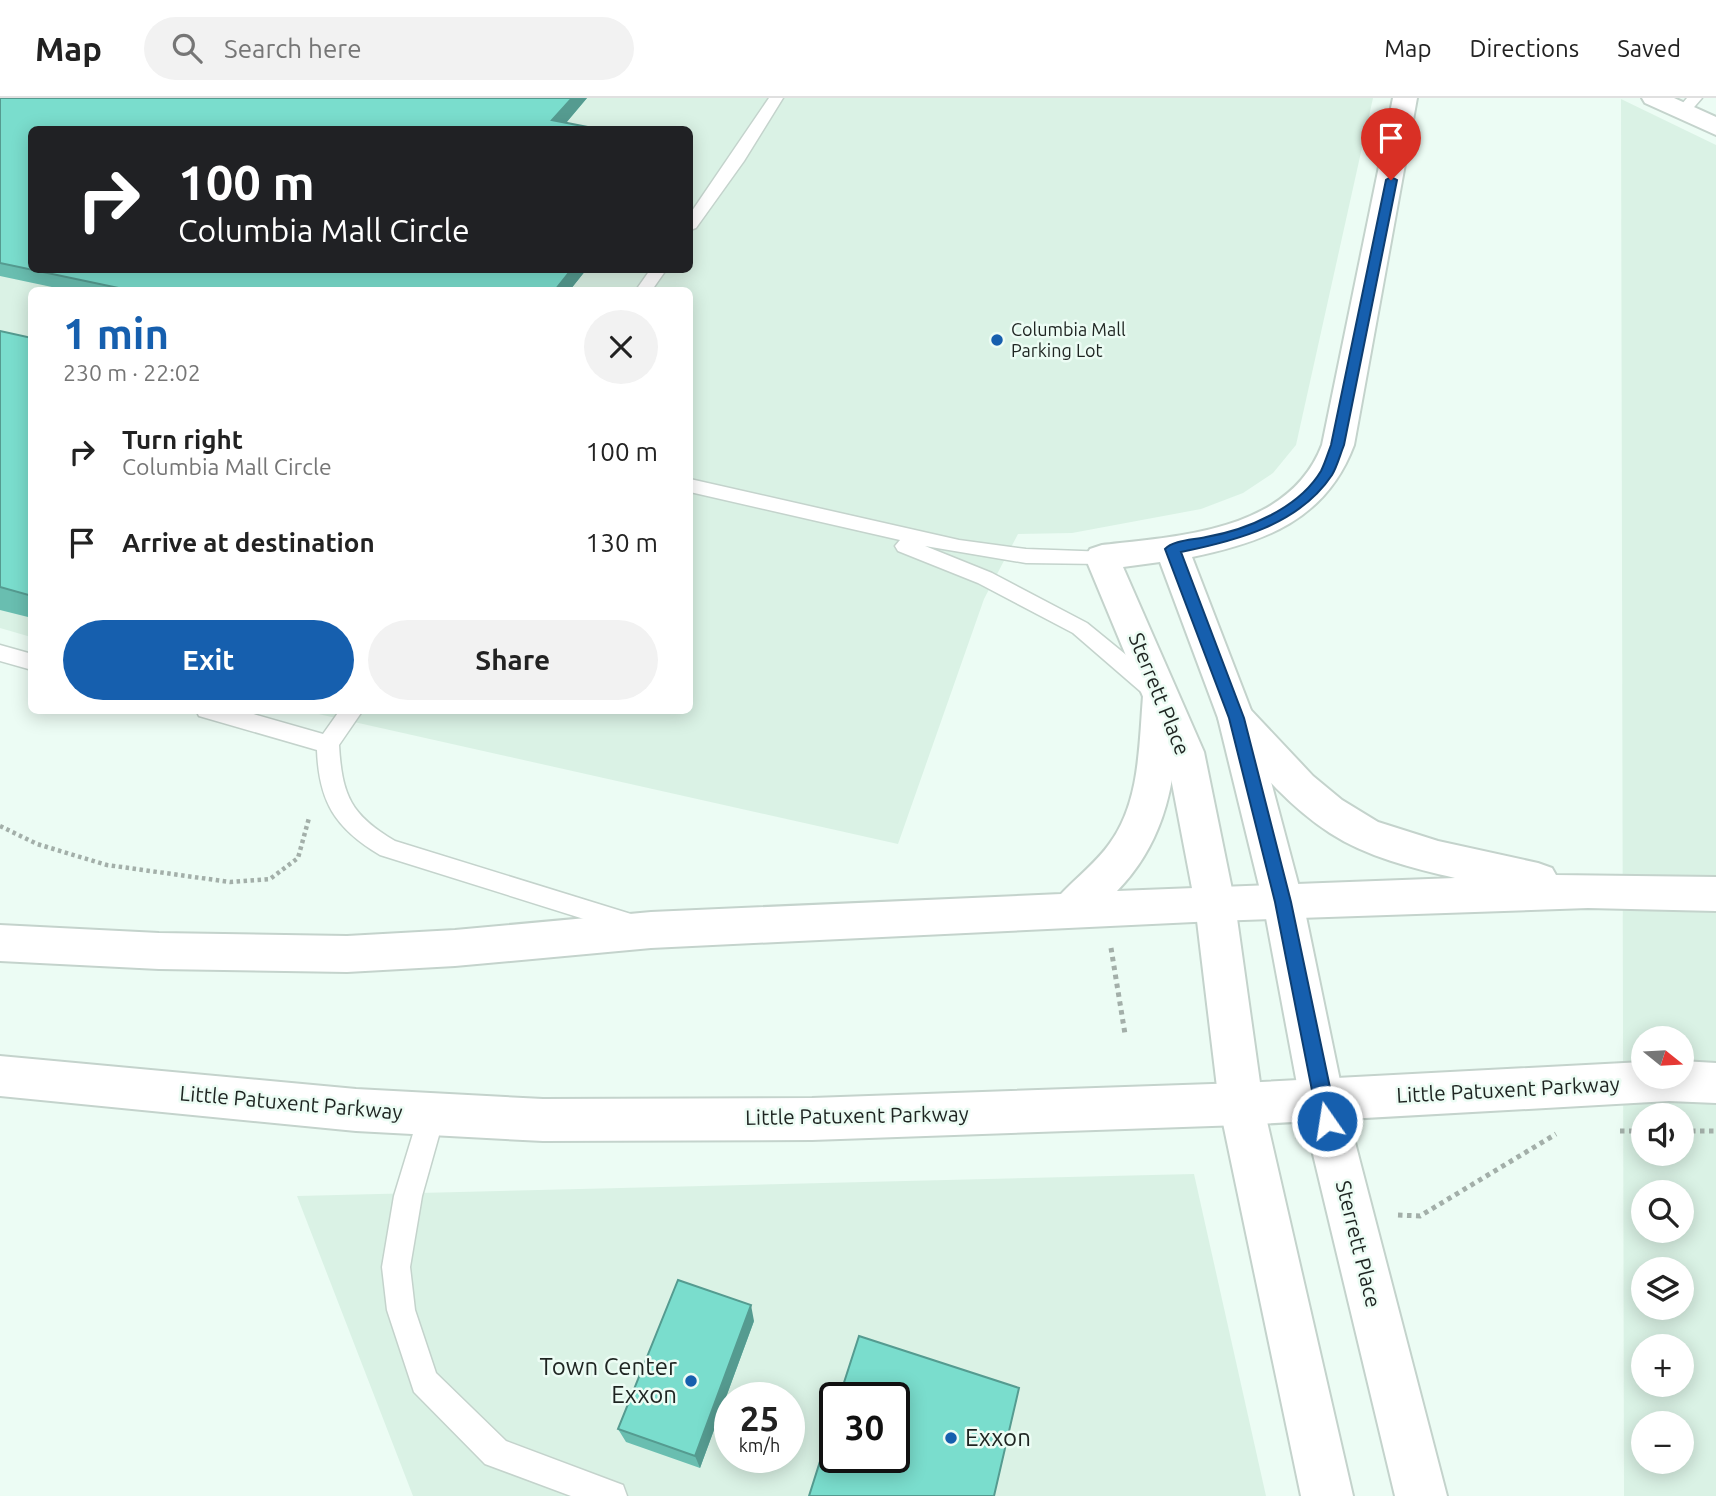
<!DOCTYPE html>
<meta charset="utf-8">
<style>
:root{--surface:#fff;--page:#f2f2f2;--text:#222;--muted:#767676;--line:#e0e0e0;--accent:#165fae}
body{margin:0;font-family:Ubuntu,sans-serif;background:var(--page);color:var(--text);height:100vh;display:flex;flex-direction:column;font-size:26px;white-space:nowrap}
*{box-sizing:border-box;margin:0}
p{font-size:23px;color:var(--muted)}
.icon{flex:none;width:38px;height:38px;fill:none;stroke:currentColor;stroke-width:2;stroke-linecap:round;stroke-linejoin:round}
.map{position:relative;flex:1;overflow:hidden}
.drawer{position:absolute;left:28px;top:189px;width:665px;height:427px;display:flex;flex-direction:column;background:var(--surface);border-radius:10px;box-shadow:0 4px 18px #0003}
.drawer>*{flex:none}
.guide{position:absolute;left:28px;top:28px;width:665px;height:147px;border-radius:10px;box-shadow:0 4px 18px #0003;background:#202124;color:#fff;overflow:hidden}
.needle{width:46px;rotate:108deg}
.fabs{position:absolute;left:1631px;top:928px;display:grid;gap:14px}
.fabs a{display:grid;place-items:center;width:63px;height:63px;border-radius:50%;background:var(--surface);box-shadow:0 4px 18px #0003;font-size:35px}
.speed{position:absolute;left:714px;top:1284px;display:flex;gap:14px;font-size:35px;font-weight:700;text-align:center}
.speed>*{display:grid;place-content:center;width:91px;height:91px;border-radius:50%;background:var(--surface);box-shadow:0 4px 18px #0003;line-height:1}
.speed small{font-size:18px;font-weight:400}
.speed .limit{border:4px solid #111;border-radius:10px;background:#fff;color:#111}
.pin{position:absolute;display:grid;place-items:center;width:60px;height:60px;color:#fff;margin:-72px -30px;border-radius:50% 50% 50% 0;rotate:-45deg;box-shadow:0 0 7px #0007}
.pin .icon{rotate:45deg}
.me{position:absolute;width:77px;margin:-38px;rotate:347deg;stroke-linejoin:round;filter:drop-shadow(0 0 5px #0008)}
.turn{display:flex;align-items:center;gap:24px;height:147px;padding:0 35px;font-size:32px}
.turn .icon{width:91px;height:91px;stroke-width:2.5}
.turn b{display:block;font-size:49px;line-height:60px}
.round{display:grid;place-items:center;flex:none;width:74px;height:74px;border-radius:37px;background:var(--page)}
.summary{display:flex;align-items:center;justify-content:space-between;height:119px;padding:0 35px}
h1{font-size:42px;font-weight:700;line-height:52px;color:var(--accent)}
.button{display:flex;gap:14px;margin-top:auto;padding:14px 35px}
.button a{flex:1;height:80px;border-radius:42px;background:var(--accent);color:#fff;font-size:28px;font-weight:700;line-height:80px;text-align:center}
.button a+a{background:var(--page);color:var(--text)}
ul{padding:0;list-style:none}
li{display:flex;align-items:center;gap:21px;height:91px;padding:0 35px}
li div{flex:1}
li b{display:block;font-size:26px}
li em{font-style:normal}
header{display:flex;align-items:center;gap:42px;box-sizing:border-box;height:98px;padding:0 35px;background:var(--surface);border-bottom:2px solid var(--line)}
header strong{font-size:33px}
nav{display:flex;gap:38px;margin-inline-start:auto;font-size:24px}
.search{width:490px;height:63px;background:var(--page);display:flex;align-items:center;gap:18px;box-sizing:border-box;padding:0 24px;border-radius:38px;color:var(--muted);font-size:26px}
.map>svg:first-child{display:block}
.built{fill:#daf2e5;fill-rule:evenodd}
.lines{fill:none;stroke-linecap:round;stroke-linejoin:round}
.service-casing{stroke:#c4d3cc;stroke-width:3}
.minor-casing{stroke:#c4d3cc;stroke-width:4}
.secondary-casing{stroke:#c4d3cc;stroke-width:4}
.path-far1{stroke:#a3afa9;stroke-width:4.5;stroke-dasharray:3.5 3.5;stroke-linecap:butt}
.path{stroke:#a3afa9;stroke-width:5;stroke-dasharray:4.5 4.5;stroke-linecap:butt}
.service{fill:#fff;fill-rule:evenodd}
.minor{fill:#fff;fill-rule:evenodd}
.secondary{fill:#fff;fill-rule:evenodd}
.wall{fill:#69beb0}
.shaded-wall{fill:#559b90}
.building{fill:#7addcd;stroke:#559b90;stroke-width:2}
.route{fill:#165fae;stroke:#0e3e71;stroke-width:2}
.poi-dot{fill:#165fae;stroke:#ecfcf4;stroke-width:2.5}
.labels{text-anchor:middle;stroke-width:5;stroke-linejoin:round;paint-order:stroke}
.far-poi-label{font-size:18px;fill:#1e2421;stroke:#ecfcf4;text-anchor:start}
.street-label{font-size:21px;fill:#1e2421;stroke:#ecfcf4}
.near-poi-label{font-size:24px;fill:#1e2421;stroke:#ecfcf4;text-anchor:end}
</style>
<header>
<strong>Map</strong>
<div class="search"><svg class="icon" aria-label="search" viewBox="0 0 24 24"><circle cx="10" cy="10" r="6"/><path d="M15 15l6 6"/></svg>Search here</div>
<nav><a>Map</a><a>Directions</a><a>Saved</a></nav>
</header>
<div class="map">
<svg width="1716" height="1398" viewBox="0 0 1716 1398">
<rect width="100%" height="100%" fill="#ecfcf4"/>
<path class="built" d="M0 0H1373L1296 347 1273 375 1243 395 1201 411 1072 435 1018 436 984 501 898 746 305 613 690 612V192H32L31 539 0 530ZM32 32H690V172H32Z
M1621 1 1716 47V1398H1624ZM1643 940H1682V978H1643ZM1643 1017H1682V1055H1643ZM1643 1094H1682V1132H1643ZM1643 1171H1682V1209H1643ZM1643 1248H1682V1286H1643ZM1643 1325H1682V1363H1643Z
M1194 1076 1266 1398H413L297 1098ZM730 1300H789V1360H730ZM835 1300H894V1360H835Z"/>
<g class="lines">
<g class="service-casing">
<path id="service" d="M769 0H783L744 63 696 130 690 132V116Z
M1687 0H1702L1688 16H1678L1676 13Z
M650 172H666L652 192H636Z
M690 381 959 442 1026 451 1109 454 1112 459 1109 464 1102 466 1026 465 925 448 992 475 1087 525 1163 587 1166 593 1163 599 1155 601 1147 599 1073 535 978 485 898 453 895 448 900 442 690 394Z
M0 547 32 556V572L0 563Z
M196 612H239L323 636 340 612H363L339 647C342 698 351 717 395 743L644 820 647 827 644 834 635 837 380 757C335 730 319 704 317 652L199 618Z
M432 1004 441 1007 445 1016 422 1098 410 1169 415 1212 436 1275 506 1343 623 1387 627 1398H571L485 1366 414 1294 387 1212 382 1169 394 1098 419 1016 423 1007Z"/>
</g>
<g class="minor-casing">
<path id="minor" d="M1393 0H1417L1354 347C1326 422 1264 444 1192 459L1254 620 1303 804 1344 1002 1447 1398H1395L1300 1002 1263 804 1218 620 1160 464 1123 469 1204 654 1235 806 1263 1006 1353 1398H1301L1219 1006 1195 806 1166 654 1085 459 1090 451 1102 447C1181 438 1289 433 1322 347Z
M1642 0H1674L1716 19V37L1645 5Z"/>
</g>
<g class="secondary-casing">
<path id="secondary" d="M1161 584 1174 588C1182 603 1178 619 1177 635 1174 695 1160 749 1117 793L1455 780C1413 770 1367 759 1330 735 1288 708 1255 668 1223 630L1218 620 1223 610 1236 606 1249 610 1313 678 1342 702 1378 724 1438 743 1538 765 1552 770 1556 777 1716 779V813L1588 810 1215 823 651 850 455 868 347 874 159 871 0 863V827L159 835 347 838 455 832 651 814 1061 796C1077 779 1097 764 1110 745 1140 704 1139 647 1143 598L1148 588Z
M0 958 356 991 543 1001 812 1000 1241 985 1643 964V978H1682V963L1716 965V1005L1669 1003 1241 1027 812 1042 543 1043 356 1033 0 998Z"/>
</g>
<path class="path-far1" d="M0 728 37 746 107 767 230 784 270 781 298 760 309 720"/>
<path class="path" d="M1111 850 1125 936
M1620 1033H1643
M1682 1033H1716
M1398 1117 1420 1118 1556 1036"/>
<use href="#service" class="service"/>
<use href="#minor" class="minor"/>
<use href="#secondary" class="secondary"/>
</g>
<path class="wall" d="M0 0H587L566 25 32 172H586L570 192H66L0 178Z
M0 233 32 240V520L0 512Z
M754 1223 700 1370 626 1344 618 1331Z"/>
<path class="shaded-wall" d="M572 0H587L560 32 552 22Z
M571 172H586L570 192H555Z
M751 1207 754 1223 700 1370 695 1358Z"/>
<path class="building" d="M0 0H572L552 22 603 32H32V172H571L555 192H128L0 165Z
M0 233 32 240V498L0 489Z
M678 1182 751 1207 695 1358 618 1331Z
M859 1238 1019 1290 994 1398H809L835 1316V1360H894V1300H839Z"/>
<path class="route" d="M1391 79 1397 82 1344 347C1340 357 1337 369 1332 377 1299 427 1235 443 1181 454L1244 620 1291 804 1337 1023 1334 1030 1327 1032 1321 1030 1318 1023 1275 804 1229 620 1165 451C1173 442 1194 442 1206 439 1247 432 1299 410 1321 373 1325 365 1328 355 1331 347L1386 82Z"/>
<g class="poi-dot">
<circle cx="997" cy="242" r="7"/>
<circle cx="691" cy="1283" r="7"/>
<circle cx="951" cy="1340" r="7"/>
</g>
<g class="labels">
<g class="far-poi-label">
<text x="1011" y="238">Columbia Mall<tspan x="1011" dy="21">Parking Lot</tspan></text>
</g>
<g class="street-label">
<text transform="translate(1159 596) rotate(68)" y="7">Sterrett Place</text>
<text transform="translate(1508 992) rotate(-3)" y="7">Little Patuxent Parkway</text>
<text transform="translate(291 1005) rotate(5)" y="7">Little Patuxent Parkway</text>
<text transform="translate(857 1018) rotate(-1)" y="7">Little Patuxent Parkway</text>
<text transform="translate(1358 1146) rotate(76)" y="7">Sterrett Place</text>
</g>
<g class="near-poi-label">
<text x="677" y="1277">Town Center<tspan x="677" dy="28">Exxon</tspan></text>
<text x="965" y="1348" text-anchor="start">Exxon</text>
</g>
</g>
</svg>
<div class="fabs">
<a><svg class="needle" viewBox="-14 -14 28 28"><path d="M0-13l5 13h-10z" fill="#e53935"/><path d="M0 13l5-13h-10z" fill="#767676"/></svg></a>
<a><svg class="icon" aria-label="sound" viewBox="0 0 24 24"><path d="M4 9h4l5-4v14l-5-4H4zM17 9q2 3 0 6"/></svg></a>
<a><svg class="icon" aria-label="search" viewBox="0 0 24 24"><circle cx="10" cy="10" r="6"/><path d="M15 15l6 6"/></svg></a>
<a><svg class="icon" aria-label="layers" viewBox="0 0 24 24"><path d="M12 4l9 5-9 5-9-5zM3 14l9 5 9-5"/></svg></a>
<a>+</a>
<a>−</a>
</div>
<div class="speed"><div>25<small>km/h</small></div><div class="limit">30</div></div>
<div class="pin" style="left:1391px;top:82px;background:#d93025"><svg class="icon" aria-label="arrive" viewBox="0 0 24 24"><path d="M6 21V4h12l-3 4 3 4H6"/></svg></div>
<svg class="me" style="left:1327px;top:1023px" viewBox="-20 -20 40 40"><circle r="17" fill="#165fae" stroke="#fff" stroke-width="3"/><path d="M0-11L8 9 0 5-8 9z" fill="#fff"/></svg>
<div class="guide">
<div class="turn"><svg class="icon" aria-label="right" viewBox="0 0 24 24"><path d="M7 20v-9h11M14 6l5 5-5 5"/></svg><div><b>100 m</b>Columbia Mall Circle</div></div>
</div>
<section class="drawer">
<div class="summary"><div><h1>1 min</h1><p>230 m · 22:02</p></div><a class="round"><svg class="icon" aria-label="close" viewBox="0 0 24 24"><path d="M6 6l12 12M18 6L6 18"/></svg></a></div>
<ul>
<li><svg class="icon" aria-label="right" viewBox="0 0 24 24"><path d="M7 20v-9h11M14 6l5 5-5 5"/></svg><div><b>Turn right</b><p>Columbia Mall Circle</p></div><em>100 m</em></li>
<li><svg class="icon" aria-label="arrive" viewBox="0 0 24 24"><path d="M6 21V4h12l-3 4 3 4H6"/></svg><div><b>Arrive at destination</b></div><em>130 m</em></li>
</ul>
<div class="button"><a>Exit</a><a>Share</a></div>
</section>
</div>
